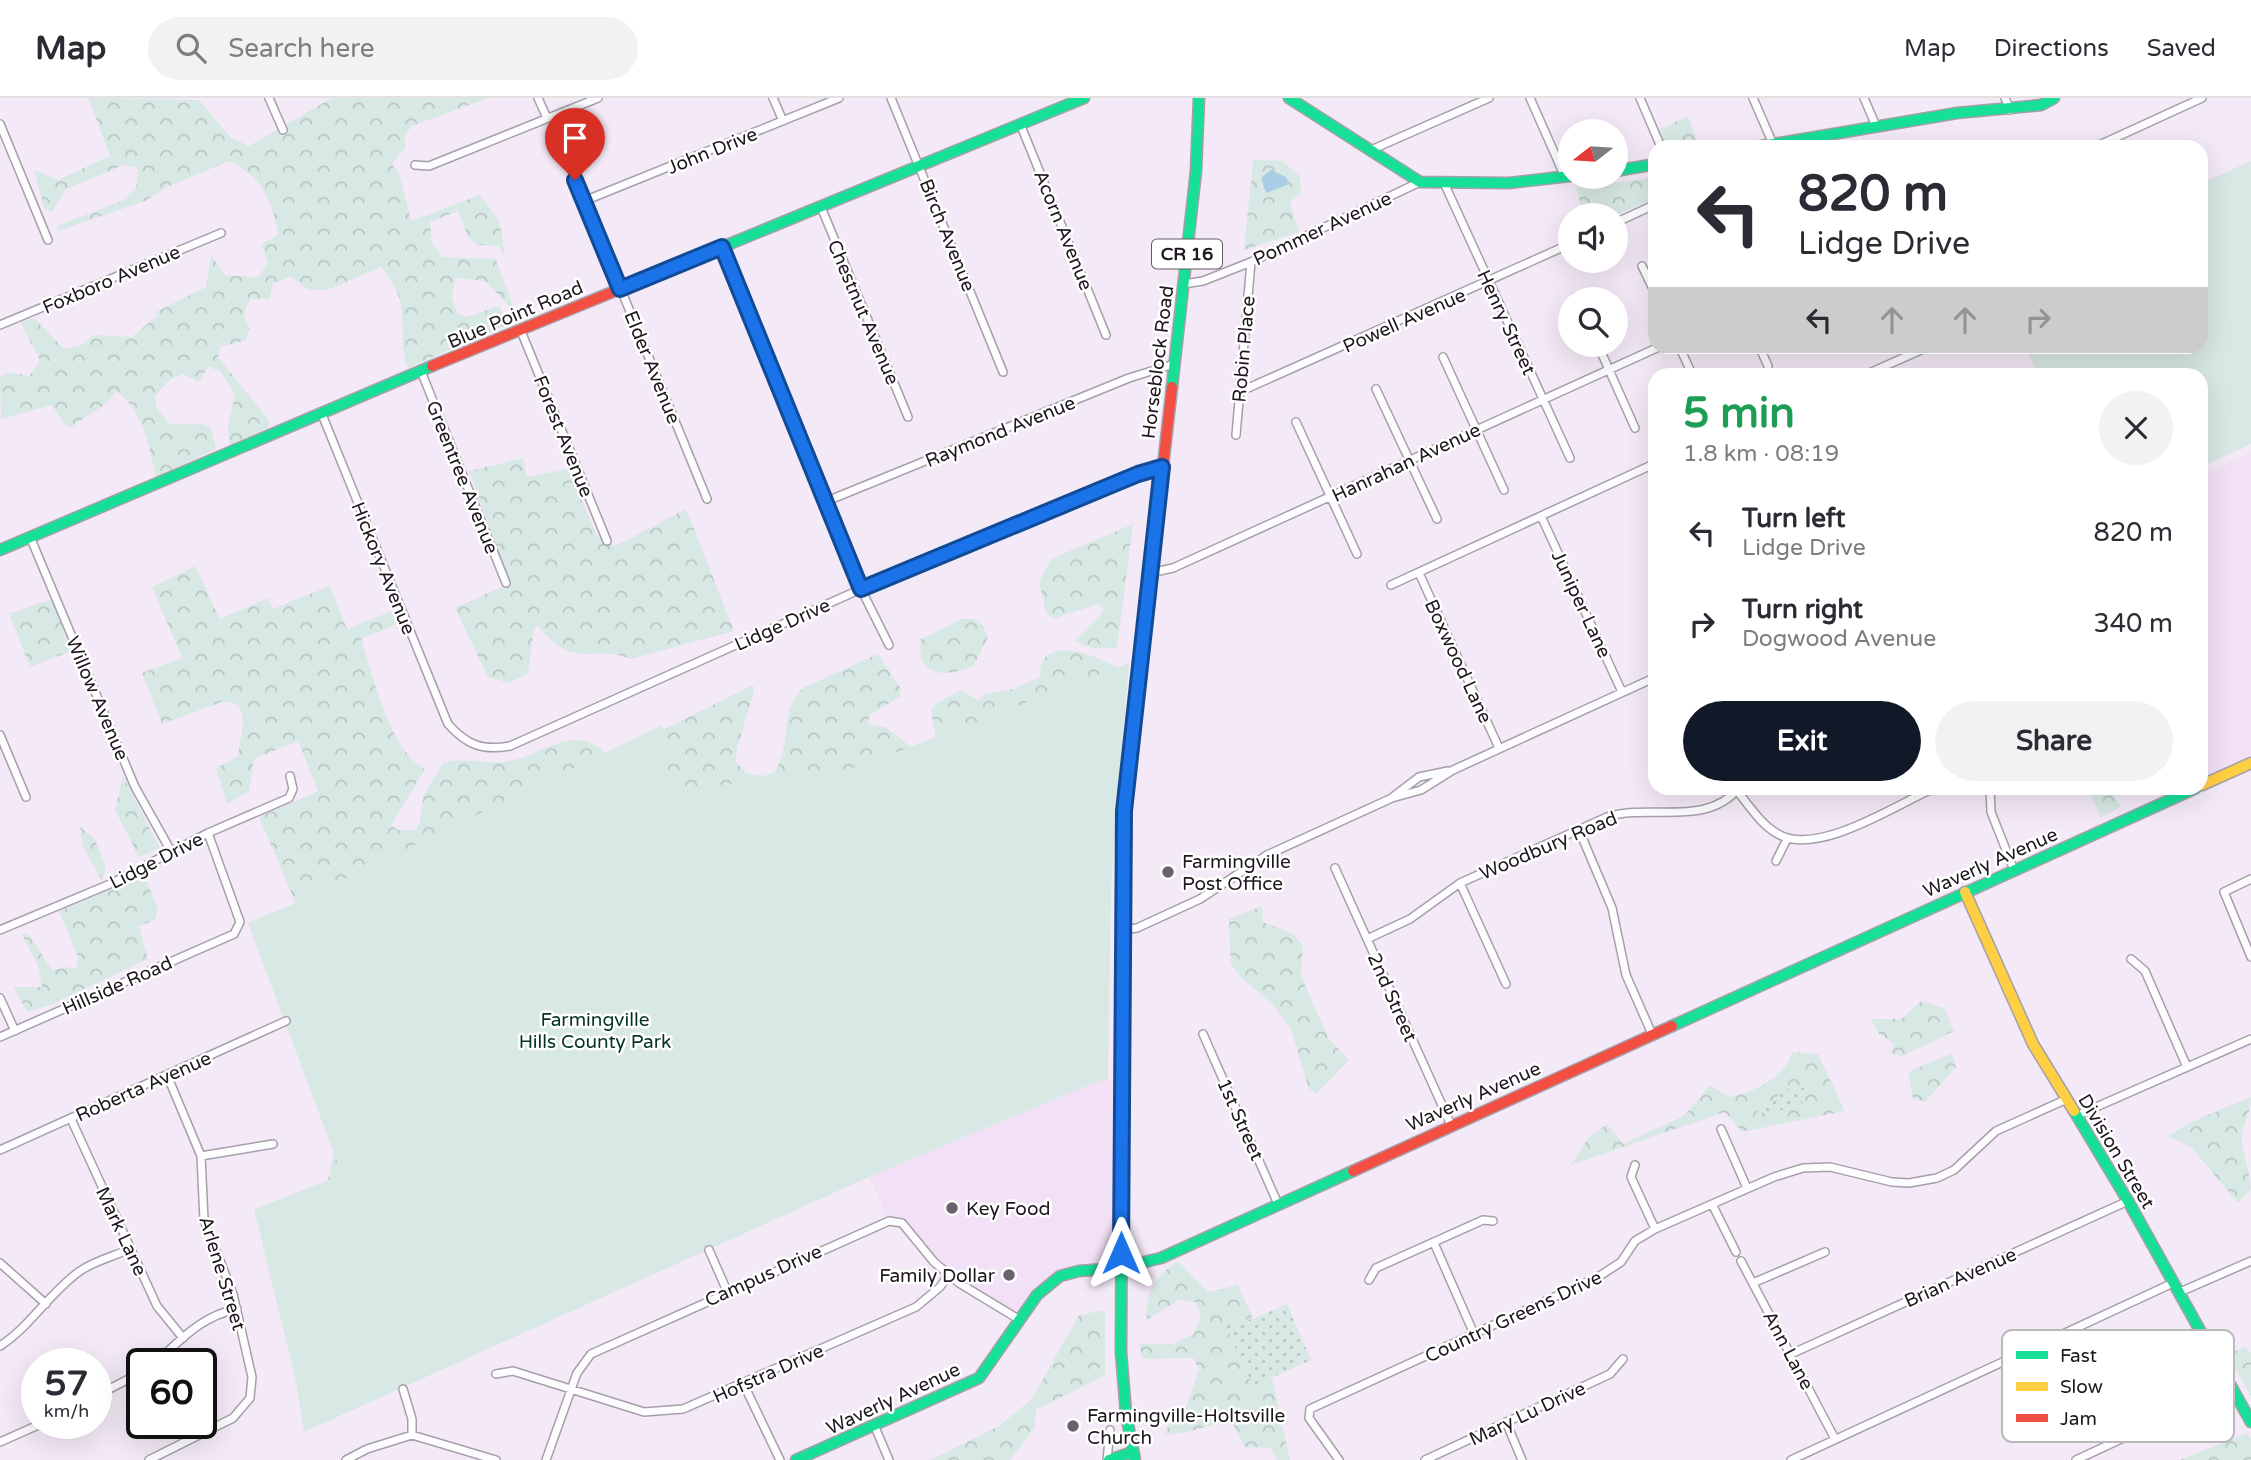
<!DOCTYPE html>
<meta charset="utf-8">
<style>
:root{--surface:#fff;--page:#f2f2f3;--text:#2b2b33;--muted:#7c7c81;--line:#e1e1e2;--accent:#111827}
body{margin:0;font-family:"Varela Round",sans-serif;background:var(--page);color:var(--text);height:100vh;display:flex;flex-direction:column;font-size:26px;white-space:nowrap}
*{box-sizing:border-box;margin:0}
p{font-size:23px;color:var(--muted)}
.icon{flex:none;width:38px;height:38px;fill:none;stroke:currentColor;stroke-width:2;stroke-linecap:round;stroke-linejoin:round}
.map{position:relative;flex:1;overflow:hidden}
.details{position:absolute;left:1648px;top:270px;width:560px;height:427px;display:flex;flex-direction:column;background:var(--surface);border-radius:21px;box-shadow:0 7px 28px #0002}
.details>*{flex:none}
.banner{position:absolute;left:1648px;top:42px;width:560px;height:214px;border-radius:21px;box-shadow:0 7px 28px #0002;background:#fff;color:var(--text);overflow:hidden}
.needle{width:46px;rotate:253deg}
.tools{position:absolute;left:1558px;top:21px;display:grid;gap:14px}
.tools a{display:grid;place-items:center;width:70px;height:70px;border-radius:50%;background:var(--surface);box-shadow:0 7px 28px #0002;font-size:35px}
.speed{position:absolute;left:21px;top:1250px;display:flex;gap:14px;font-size:35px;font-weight:700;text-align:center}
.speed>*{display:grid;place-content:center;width:91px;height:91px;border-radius:50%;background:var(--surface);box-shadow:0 7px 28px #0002;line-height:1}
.speed small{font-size:18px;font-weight:400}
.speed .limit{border:4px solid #111;border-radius:10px;background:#fff;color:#111}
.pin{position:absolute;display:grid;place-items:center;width:60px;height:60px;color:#fff;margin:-72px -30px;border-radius:50% 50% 50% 0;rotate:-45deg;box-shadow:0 0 7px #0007}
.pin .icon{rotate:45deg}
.me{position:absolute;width:77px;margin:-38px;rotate:0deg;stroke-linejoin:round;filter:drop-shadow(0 0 5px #0008)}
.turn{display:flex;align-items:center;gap:24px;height:147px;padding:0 35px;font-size:32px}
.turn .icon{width:91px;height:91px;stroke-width:2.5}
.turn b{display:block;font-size:49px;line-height:60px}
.lanes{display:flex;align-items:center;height:66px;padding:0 35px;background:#0003;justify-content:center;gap:35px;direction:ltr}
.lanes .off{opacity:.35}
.round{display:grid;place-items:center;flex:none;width:74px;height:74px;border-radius:37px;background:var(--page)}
.head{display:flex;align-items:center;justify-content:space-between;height:119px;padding:0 35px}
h1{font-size:42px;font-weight:800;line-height:52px;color:#1e9e55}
.cta{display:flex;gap:14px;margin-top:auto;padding:14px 35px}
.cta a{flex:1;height:80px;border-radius:42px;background:var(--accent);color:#fff;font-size:28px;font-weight:800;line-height:80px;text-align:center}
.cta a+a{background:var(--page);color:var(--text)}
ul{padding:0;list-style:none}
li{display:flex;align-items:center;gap:21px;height:91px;padding:0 35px}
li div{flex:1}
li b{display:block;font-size:26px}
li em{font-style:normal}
header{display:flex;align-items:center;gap:42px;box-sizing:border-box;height:98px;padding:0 35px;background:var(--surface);border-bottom:2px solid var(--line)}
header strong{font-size:33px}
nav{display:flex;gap:38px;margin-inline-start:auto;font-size:24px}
.search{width:490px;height:63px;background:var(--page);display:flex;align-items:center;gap:18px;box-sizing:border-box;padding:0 24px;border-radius:38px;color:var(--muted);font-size:26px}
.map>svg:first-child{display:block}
.built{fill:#f2e1f6}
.grass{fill:url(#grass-dots)}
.forest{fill:url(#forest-crowns);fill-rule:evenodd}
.green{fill:#d8e8e4}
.water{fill:#a9cde4}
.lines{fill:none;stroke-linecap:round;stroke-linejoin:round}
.street-casing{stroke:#a69fa9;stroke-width:10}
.fast-casing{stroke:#a69fa9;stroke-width:13}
.slow-casing{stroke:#a69fa9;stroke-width:13}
.jam-casing{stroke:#a69fa9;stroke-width:13}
.street{stroke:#fdfcfe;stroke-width:7}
.fast{stroke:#16e098;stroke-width:10}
.slow{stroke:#ffcf43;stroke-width:10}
.jam{stroke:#f24e42;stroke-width:10}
.route-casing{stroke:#114b97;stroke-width:18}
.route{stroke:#1a73e8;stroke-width:12}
.poi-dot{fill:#69616b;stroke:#fff;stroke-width:2.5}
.labels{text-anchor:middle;stroke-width:5;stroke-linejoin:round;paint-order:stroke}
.shield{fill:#fff;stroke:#625d62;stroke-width:2}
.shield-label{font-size:18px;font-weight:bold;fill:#1e171f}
.street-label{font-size:19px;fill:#1e171f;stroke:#fff}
.poi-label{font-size:19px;fill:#1e171f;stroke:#fff;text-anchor:start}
.park-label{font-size:19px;fill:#033422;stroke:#fff}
.key{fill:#fff;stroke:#bcb9bc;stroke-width:2}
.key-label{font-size:19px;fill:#1e171f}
</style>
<header>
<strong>Map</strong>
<div class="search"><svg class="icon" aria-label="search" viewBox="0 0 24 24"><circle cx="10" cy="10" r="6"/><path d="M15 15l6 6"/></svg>Search here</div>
<nav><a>Map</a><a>Directions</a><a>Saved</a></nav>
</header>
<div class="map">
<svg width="2251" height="1362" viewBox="0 0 2251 1362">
<defs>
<pattern id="grass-dots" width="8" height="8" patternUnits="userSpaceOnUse" patternTransform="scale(1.75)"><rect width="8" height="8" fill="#d8e8e4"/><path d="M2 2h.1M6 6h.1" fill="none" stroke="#b9c6c3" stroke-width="1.8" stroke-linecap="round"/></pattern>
<pattern id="forest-crowns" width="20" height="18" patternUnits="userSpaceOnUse" patternTransform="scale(1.75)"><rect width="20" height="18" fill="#d8e8e4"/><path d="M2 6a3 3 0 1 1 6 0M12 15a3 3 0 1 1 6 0" fill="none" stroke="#b9c6c3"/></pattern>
</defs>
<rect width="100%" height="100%" fill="#f4eaf7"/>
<path class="built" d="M2251 354V659L2206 680 2202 671V377Z
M1122 982 1121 1170 1059 1178 1020 1222 934 1164 906 1130 889 1123 869 1079 1098 983Z"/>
<path class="grass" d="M1797 988 1805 990 1802 1007 1771 1015 1755 1016 1785 992Z
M1287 1206 1311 1262 1253 1288 1225 1228 1233 1223 1253 1221Z"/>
<path class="forest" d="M88 0 199 2 231 40 249 48 332 0H488L412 28 404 38 406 49 392 66 400 78 411 123 479 97C499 119 503 127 504 157L498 148 477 147 468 139 458 113 430 124 432 144 442 159 496 161 515 214 485 183 455 180 452 200 458 216 466 219 499 208 509 226 408 270C395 231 415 209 381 169L327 192H308L291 179 273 185 269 201H250L244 216 249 231 246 242 220 249 218 259 269 322V329L229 349 228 328 235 297 220 273 208 269 199 284 183 276 172 280 155 298 157 311 170 326H201L211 330 216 351 156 379C150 351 142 310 116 293 107 310 86 316 71 330L64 326 52 307 1 321 0 279 8 274 29 278 40 262 20 224 34 220 64 251 82 247 93 237 132 239 160 215H154L206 189 211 157 225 177 258 179 268 165 261 146 278 137C273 102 262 79 229 63L169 88 145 103 58 133 57 128 122 103 136 91 138 70 124 67 66 91 52 114 44 110 34 72 58 82 110 58Z
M1688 18 1699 49H1667L1659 32Z
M1253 62 1282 63 1300 78 1301 94 1290 105 1299 134 1244 152Z
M1655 79V100L1615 118 1584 117 1576 90Z
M523 360 527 379 568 371 597 438 615 448 686 411 734 533 631 561C587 544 576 575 538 528L534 530 528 575 509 585 488 579 455 510 510 485 469 373Z
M1133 426 1117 550C1102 550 1088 553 1075 542L1100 518 1103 511 1098 506 1053 521 1046 514 1039 484 1051 461Z
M195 468 220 521 268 500 273 511 330 488 347 531 392 513 397 526 361 541C374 579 389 652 425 671L391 727 398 732H416L420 723 423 698 443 665C466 659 482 666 503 664 539 661 572 623 605 655L654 636 753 587 754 593 737 650 736 664 746 675 763 678 775 674C778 667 782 660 783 653 789 629 783 609 803 590L878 556 901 591 900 599 870 617 867 626 886 629 917 654 937 646 931 612 937 605 961 592 978 602 984 596 1014 591 1040 579C1038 535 1095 556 1118 570L1110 686 327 1086 335 1051 294 801 259 719 318 693 298 643 254 661 249 693 227 706 216 670 238 658C239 638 255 603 222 604L162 626 142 575 182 560 152 489Z
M52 501 71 553 30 569 9 516Z
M962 521H976L983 528 988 539 974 568C947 579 915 581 921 541Z
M123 678 160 750 139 759 115 712Z
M2088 690H2109L2121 709 2101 719Z
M80 729 95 741 106 771 102 782 82 747Z
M144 777 158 810 155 822 139 828 148 861 52 906 27 914 14 889H42L38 868 21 835 30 838 52 872 67 869 76 871 78 858 59 813Z
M1262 808 1263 824 1293 836 1303 848 1301 878 1329 941 1349 962 1316 996 1309 992 1291 931 1272 905 1243 882 1231 866 1229 821Z
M1921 903 1944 910 1954 933 1902 958 1890 955 1894 946 1879 936 1871 921H1901Z
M1792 954 1818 956 1845 1013 1742 1034 1725 1014 1571 1067 1589 1039 1607 1026 1623 1046 1684 1018 1710 987 1730 999C1755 993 1784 981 1792 954ZM1796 988 1805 990 1802 1007 1771 1015H1756L1785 992Z
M1952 955 1956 969 1925 1004 1913 1001 1908 974Z
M2251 999C2251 1016 2245 1021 2242 1036 2240 1048 2251 1075 2251 1091L2238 1105 2191 1049 2168 1038 2189 1025Z
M1178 1163 1208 1194 1238 1187 1253 1221 1233 1223 1226 1229 1253 1287 1272 1280 1290 1362H1277L1271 1350 1245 1349 1233 1327C1209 1322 1189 1339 1165 1336L1173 1317 1187 1308 1199 1271 1193 1260 1143 1261 1139 1246H1173L1194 1236 1201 1218 1196 1204 1179 1202 1147 1222C1143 1196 1157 1177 1178 1163Z
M1105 1212V1277L1036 1312 1034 1331 1010 1362H930L999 1328 1031 1302 1079 1217Z
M2245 1249 2251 1255V1298L2227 1257Z
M2247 1335 2251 1341V1362H2180Z"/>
<path class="green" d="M2251 63V346L2202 369V276H2038L2025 249 2202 248V85Z
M1129 565 1111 790 1108 983H1098L869 1079 304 1334 296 1284 254 1111 342 1077 248 825 293 806 662 627 666 694 858 669Z"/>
<path class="water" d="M1271 72 1286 79 1289 86 1266 95 1261 80Z"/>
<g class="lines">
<g class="street-casing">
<path id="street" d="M269 0 283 32
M538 0 547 20
M773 0 783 23
M891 0 1003 274
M1530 0 1565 79
M1640 0 1661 49
M1753 0 1773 46 1769 49
M1864 0 1876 28
M2005 0 2010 12
M0 26 48 142
M1021 28 1106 237
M1823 37 1828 49
M2095 49 2202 0
M1371 52 1489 0
M567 60 707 401
M415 67 429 68 598 0
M1445 87 1570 360
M584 103 839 0
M821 109 908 319
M1615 125 1656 106
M722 149 861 491 889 547
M1642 168 1656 197
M1183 186 1203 183 1251 164 1420 84
M1576 199 1577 201
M0 227 221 135
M521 233 607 443
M1598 247 1635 330
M1679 248 1692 276
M1759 248 1768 268
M1443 259 1504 392
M421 273 506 485
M1867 276 1930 248
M1376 291 1437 421
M1237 295 1570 146
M321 314 448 626C467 647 482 653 510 648L861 491 1138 375 1162 369
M1296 324 1357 456
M1236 337 1251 164
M827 403 1129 280 1174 266
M1541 418 1622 594
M31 441 135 689 172 755
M1150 475 1173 470 1661 248
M1419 475 1499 650
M1391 487 1656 365
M0 637 26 699
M1990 690 1991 714 2014 772
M1737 693C1749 707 1761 727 1778 736 1817 759 1896 707 1934 690
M1394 698 1419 679 1448 673
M1579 732 1612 810 1626 877 1652 936
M1776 763 1787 741
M1335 770 1451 1027
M2251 781 2224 794 2251 859
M1460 785 1506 886
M0 832 110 786 208 735 289 700 293 691 290 678
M1122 832 1137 830 1200 801 1267 757 1392 700 1421 692 1453 672 1656 579
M1367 841 1410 821 1460 785 1607 719C1650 705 1705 730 1739 690
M2131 861 2145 873 2187 969
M0 900 15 933
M1203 936 1278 1106
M0 939 234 836 240 824 208 735
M2078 1017 2251 941
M71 1021 157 1208 183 1240
M1721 1031 1747 1090
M0 1052 286 923
M201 1058 273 1046
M1635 1067 1631 1079 1655 1131
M1713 1108 1736 1154
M1434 1145 1474 1236
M709 1152 727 1193
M1741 1163 1835 1341
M0 1165 46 1206
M1369 1182 1376 1170 1483 1122 1493 1123
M1753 1185 1825 1154
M2180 1194 2251 1163
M0 1248C31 1228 49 1195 80 1173 94 1163 114 1158 130 1151
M1791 1256 2128 1103
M155 1265C181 1242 201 1218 237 1211
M496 1276 513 1273 644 1314 683 1311 916 1209 940 1189 949 1176
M744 1287 780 1362
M403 1291 412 1321V1337
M96 1298 142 1274
M1506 1324 1522 1362
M875 1329 889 1362
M0 1344 43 1325
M149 1362 233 1320 250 1300 252 1279 233 1196 204 1122 201 1058 167 977
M346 1362 367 1351 412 1337 496 1362
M546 1362 577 1275 591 1256 889 1123 902 1125 934 1164 959 1185 1020 1222
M1107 1362 1110 1332
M1339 1362 1309 1320 1310 1311 1598 1179 1621 1164 1635 1143 1655 1131 1774 1079 1803 1070 1830 1069 1892 1084 1909 1085 1937 1080 1954 1072 1996 1033 2067 1001
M1425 1362 1610 1276 1623 1261
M1791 1362 2173 1185
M2076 1362 2231 1290"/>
</g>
<g class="fast-casing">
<path id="fast" d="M1289 0 1420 84 1509 85 1570 78
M1756 49 1957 15 2041 7 2054 0
M1615 73 1656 66
M715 152 1084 0
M1172 289 1196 73 1199 0
M0 452 432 268
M1123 871 1121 1254 1126 1316 1135 1362
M1672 928 2196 690
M2074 1013 2128 1103 2251 1324
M796 1362 979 1280 1037 1197 1060 1178 1079 1173 1119 1170 1161 1160 1353 1073
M1109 1362 1133 1354"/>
</g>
<g class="slow-casing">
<path id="slow" d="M2202 687 2251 665
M1965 794 2033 946 2074 1013
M1123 871 1124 713 1151 473"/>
</g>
<g class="jam-casing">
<path id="jam" d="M432 268 715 152
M1151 473 1172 289
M1353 1073 1672 928"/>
</g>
<use href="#street" class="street"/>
<use href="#fast" class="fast"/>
<use href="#slow" class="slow"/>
<use href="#jam" class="jam"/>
</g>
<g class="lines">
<g class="route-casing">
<path id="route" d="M575 82 620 191 722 149 861 491 1138 376 1162 369 1124 713 1121 1155"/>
</g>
<use href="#route" class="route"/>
</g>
<g class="poi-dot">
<circle cx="1168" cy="774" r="7"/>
<circle cx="952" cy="1110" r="7"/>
<circle cx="1009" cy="1177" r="7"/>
<circle cx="1073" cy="1328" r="7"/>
</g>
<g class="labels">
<rect class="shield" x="1152" y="141.5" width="70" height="29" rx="5"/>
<g class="shield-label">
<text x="1187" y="162">CR 16</text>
</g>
<g class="street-label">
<text transform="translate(712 52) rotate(-22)" y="7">John Drive</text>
<text transform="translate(1322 130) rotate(-25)" y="7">Pommer Avenue</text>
<text transform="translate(1064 132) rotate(68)" y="7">Acorn Avenue</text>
<text transform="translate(948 137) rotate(68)" y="7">Birch Avenue</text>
<text transform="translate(111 181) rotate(-23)" y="7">Foxboro Avenue</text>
<text transform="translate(864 214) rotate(67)" y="7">Chestnut Avenue</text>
<text transform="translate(515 216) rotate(-23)" y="7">Blue Point Road</text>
<text transform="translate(1404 222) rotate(-24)" y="7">Powell Avenue</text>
<text transform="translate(1507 224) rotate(65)" y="7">Henry Street</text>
<text transform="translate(1243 251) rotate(-85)" y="7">Robin Place</text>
<text transform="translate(1157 264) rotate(-83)" y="7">Horseblock Road</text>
<text transform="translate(653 269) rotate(68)" y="7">Elder Avenue</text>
<text transform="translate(1000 333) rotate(-22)" y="7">Raymond Avenue</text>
<text transform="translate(564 338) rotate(68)" y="7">Forest Avenue</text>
<text transform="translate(1406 364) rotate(-25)" y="7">Hanrahan Avenue</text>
<text transform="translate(463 379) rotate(68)" y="7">Greentree Avenue</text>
<text transform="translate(384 470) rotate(68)" y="7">Hickory Avenue</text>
<text transform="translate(1582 506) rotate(65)" y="7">Juniper Lane</text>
<text transform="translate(782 526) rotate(-24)" y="7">Lidge Drive</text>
<text transform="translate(1459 563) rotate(65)" y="7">Boxwood Lane</text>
<text transform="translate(98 600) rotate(67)" y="7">Willow Avenue</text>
<text transform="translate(1548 747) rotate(-23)" y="7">Woodbury Road</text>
<text transform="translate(156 762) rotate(-27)" y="7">Lidge Drive</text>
<text transform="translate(1990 764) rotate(-24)" y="7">Waverly Avenue</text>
<text transform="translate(117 887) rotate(-24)" y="7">Hillside Road</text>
<text transform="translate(1393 899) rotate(66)" y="7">2nd Street</text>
<text transform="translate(143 988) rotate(-24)" y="7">Roberta Avenue</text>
<text transform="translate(1473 998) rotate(-24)" y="7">Waverly Avenue</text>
<text transform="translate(1241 1021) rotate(66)" y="7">1st Street</text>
<text transform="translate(2117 1053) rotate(59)" y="7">Division Street</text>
<text transform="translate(122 1133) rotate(65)" y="7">Mark Lane</text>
<text transform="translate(223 1175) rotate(73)" y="7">Arlene Street</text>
<text transform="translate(763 1177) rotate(-24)" y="7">Campus Drive</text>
<text transform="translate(1960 1179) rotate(-24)" y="7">Brian Avenue</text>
<text transform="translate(1513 1218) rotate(-25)" y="7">Country Greens Drive</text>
<text transform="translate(1789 1252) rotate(62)" y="7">Ann Lane</text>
<text transform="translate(768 1275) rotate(-24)" y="7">Hofstra Drive</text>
<text transform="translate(893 1300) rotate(-25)" y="7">Waverly Avenue</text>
<text transform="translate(1527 1315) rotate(-25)" y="7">Mary Lu Drive</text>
</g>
<g class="poi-label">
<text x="1182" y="770">Farmingville<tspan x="1182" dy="22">Post Office</tspan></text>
<text x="966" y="1117">Key Food</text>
<text x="995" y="1184" text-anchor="end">Family Dollar</text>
<text x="1087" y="1324">Farmingville-Holtsville<tspan x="1087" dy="22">Church</tspan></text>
</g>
<g class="park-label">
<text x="595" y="928">Farmingville<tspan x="595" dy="22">Hills County Park</tspan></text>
</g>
</g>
<rect x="2002" y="1232" width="232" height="112" rx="10" class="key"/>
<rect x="2016" y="1253" width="32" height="8" fill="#16e098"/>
<rect x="2016" y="1284" width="32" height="9" fill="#ffcf43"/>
<rect x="2016" y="1316" width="32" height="8" fill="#f24e42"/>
<g class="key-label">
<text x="2060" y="1264">Fast</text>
<text x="2060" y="1295">Slow</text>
<text x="2060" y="1327">Jam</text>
</g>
</svg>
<div class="tools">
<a><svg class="needle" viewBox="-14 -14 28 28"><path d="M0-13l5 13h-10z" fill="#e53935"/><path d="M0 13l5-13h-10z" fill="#7c7c81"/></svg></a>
<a><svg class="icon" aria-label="sound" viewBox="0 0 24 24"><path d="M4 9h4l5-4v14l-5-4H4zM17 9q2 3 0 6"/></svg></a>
<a><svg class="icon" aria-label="search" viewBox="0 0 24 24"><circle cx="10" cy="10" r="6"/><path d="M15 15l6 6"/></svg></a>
</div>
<div class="speed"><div>57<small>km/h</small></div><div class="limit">60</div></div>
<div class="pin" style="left:575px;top:82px;background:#d93025"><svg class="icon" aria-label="arrive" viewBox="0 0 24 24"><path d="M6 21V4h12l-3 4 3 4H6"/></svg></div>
<svg class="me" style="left:1121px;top:1155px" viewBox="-20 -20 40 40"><path d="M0-17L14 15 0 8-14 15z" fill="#1a73e8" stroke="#fff" stroke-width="4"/></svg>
<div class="banner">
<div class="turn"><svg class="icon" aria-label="left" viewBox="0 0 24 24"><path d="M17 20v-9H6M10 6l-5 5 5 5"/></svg><div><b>820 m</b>Lidge Drive</div></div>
<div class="lanes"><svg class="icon" aria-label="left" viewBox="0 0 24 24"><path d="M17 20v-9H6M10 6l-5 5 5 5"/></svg><svg class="icon off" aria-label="ahead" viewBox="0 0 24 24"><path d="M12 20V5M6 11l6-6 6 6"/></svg><svg class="icon off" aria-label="ahead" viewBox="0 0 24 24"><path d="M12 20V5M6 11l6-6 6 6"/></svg><svg class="icon off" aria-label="right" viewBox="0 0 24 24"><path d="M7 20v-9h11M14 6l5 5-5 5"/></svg></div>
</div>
<section class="details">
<div class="head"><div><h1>5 min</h1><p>1.8 km · 08:19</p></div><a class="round"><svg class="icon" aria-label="close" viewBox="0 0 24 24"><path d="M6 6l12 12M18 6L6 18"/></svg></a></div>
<ul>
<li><svg class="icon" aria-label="left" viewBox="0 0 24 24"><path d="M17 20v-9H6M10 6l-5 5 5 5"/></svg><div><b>Turn left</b><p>Lidge Drive</p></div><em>820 m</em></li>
<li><svg class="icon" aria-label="right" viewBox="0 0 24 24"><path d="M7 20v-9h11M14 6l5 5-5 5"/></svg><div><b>Turn right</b><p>Dogwood Avenue</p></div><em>340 m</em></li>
</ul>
<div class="cta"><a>Exit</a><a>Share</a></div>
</section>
</div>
